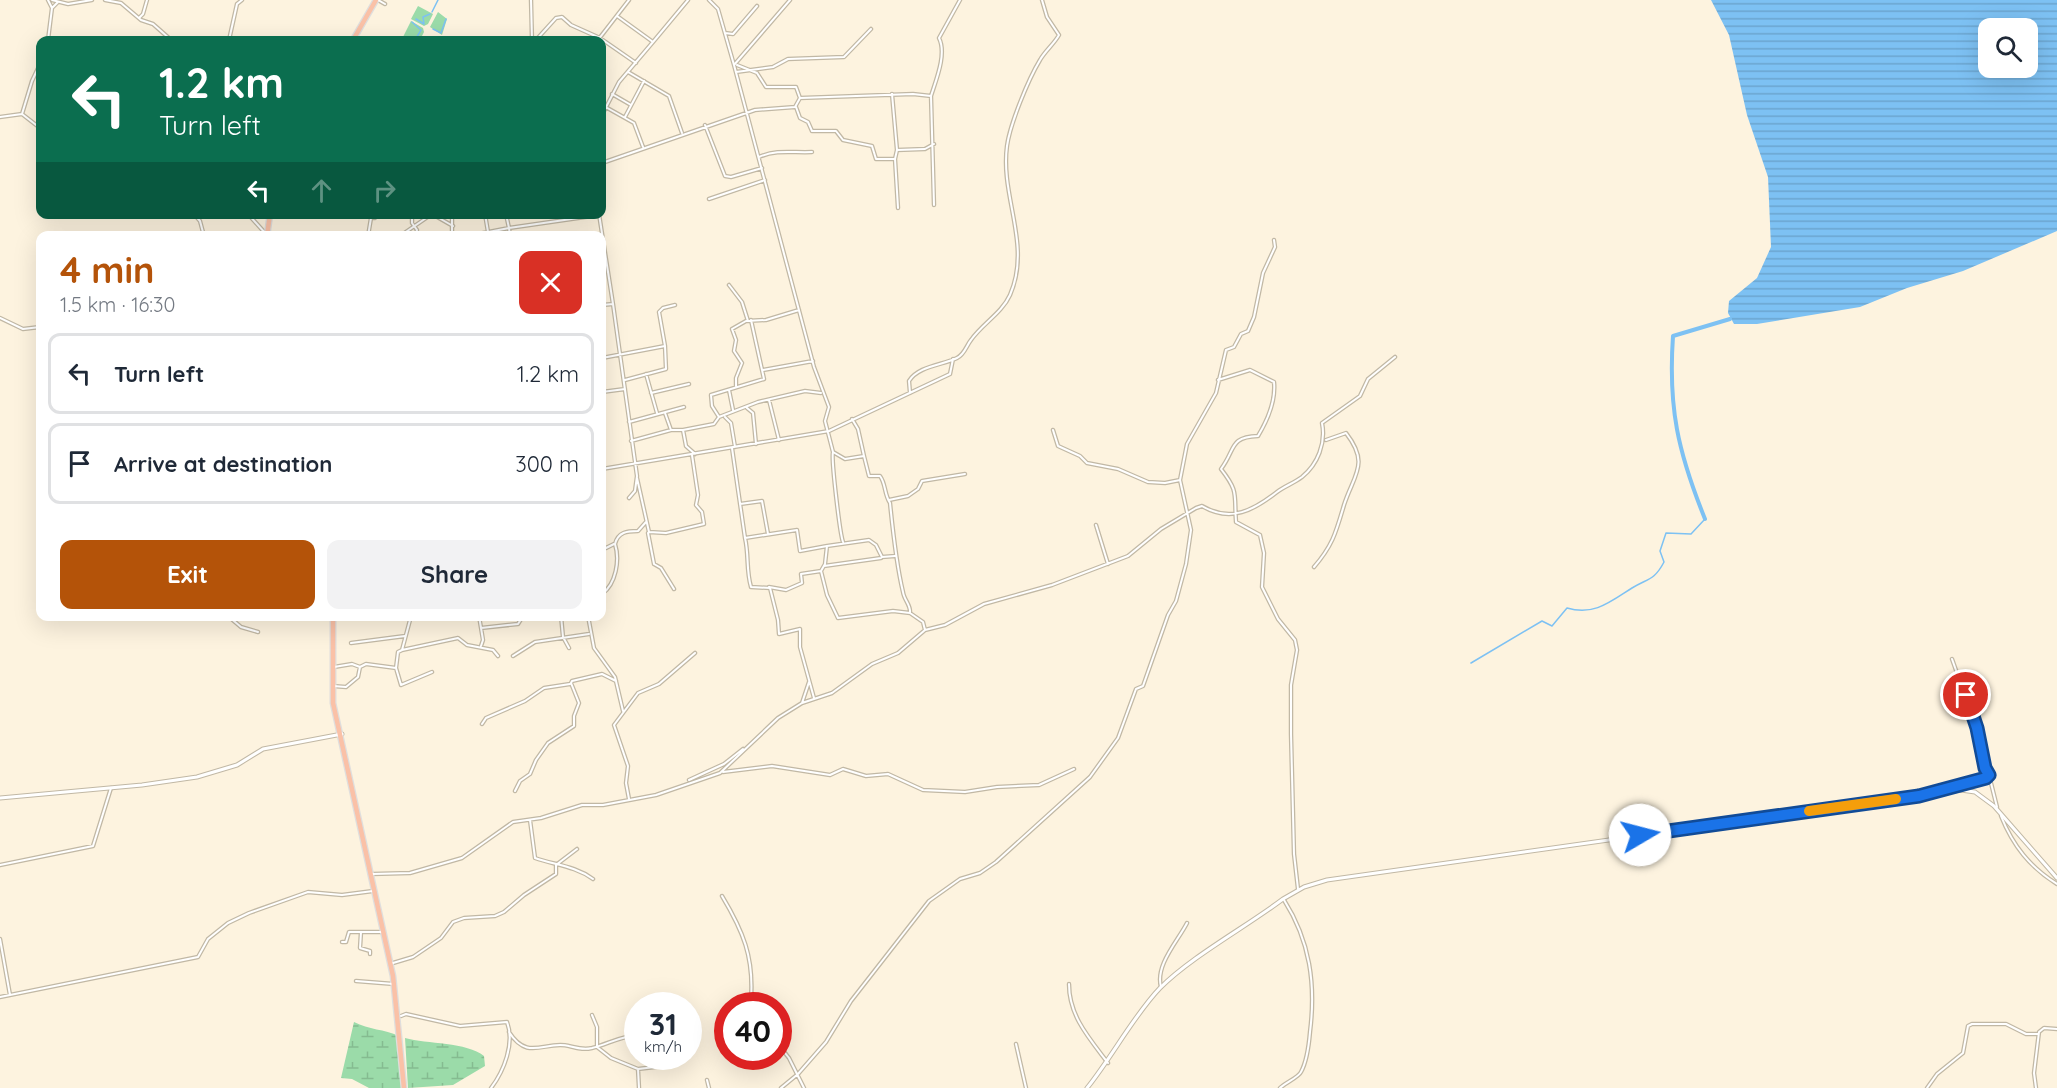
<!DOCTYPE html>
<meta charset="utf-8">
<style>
:root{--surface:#fff;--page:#f2f2f3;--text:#1f2937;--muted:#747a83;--line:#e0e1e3;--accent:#b45309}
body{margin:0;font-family:Quicksand,sans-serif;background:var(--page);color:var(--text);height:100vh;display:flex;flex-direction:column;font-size:22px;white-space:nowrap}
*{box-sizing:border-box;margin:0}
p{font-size:20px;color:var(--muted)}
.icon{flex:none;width:33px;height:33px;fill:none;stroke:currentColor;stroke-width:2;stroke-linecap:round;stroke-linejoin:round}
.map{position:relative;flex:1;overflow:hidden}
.side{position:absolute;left:36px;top:231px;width:570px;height:390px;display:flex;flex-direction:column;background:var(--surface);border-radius:12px;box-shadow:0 6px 24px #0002}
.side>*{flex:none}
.top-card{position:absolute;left:36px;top:36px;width:570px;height:183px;border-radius:12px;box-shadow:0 6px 24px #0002;background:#0b6e4f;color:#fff;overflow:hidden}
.fabs{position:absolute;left:1978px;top:18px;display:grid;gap:12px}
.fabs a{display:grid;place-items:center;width:60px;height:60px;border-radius:12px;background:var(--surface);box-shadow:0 6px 24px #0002;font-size:30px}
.speed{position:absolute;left:624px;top:992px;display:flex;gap:12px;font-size:30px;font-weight:700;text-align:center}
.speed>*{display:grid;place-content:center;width:78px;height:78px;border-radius:50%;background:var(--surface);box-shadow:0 6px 24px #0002;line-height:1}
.speed small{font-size:15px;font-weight:400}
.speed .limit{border:9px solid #d22;background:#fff;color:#111}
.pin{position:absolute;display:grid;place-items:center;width:51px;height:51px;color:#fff;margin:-26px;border:3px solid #fff;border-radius:50%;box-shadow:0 2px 6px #0007}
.me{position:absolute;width:66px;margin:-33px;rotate:82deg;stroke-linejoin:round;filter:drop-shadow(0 0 4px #0008)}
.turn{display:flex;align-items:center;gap:21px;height:126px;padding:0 24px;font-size:27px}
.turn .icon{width:78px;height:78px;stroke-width:2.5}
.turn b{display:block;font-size:42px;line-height:51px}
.lanes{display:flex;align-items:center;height:57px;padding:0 24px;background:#0003;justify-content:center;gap:30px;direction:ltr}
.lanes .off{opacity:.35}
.round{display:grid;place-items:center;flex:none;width:63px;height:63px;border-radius:12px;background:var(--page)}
.summary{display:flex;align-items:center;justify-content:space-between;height:102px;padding:0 24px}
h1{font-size:36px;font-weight:700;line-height:45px;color:var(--accent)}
.cta{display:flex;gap:12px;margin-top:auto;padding:12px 24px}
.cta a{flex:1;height:69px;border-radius:12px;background:var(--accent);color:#fff;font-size:24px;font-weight:700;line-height:69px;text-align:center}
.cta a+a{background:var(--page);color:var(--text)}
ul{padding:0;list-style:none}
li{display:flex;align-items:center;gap:18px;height:81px;margin:0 12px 9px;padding:0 12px;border:3px solid var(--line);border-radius:12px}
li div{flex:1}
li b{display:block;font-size:22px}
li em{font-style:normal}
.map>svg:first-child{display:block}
.green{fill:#9bdba9}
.wetland{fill:url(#wetland-marsh)}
.water{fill:url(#water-rules);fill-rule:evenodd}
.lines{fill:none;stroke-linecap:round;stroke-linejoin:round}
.stream{stroke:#7dc1f3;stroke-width:1.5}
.river{stroke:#7dc1f3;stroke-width:4}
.minor-casing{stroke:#c1b8a5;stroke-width:4.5}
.tertiary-casing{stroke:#c1b8a5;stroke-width:5}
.primary-casing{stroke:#dfdedd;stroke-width:7}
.minor{stroke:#fff;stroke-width:2}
.tertiary{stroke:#fff;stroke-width:3}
.primary{stroke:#fac1a7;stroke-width:4.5}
.route-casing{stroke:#114b97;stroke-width:15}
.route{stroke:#1a73e8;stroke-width:10}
.slow{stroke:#f59e0b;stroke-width:10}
</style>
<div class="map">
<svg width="2057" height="1088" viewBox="0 0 2057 1088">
<defs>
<pattern id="wetland-marsh" width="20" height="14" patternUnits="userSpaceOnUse" patternTransform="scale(1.5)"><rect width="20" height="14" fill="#9bdba9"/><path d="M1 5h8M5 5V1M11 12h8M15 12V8" fill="none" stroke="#85bb90"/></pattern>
<pattern id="water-rules" width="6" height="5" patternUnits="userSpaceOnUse" patternTransform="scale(1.5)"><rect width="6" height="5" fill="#7dc1f3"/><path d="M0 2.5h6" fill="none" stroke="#6ba5cf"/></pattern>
</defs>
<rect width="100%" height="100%" fill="#fdf3df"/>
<path class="green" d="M418 6 433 14 428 24 424 26 411 19Z
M438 12 447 19 442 35 430 27Z
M411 21 423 28 424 32 420 40H405L403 37Z"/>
<path class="wetland" d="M354 1022C369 1030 384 1029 399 1036L403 1088H369L352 1079 341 1078Z
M405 1038C427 1044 467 1042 484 1056L485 1066 453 1085 408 1088Z"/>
<path class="water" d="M1711 0H2057V231L1963 271 1907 288 1860 307 1757 324H1734L1728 313 1729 301 1757 278 1771 247 1768 177 1747 115 1729 35ZM1989 28H2028V68H1989Z"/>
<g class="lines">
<path class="stream" d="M432 12 438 0
M416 19 424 24 423 17 430 14
M412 22 421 30 415 40
M433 29 441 33 446 19
M1471 663 1542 621 1552 626 1567 608C1594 616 1610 602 1632 588 1648 578 1654 581 1664 562L1660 551 1666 533 1691 534 1705 519"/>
<path class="river" d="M1705 519C1678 452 1668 408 1673 336L1730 319"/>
<g class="minor-casing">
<path id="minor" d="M48 0 52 8
M52 0 68 4 92 0
M105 0 121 3 141 20 153 24 170 39 176 40
M378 0 385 4
M531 0 532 40
M709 0 718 9 734 65 790 0
M139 18 143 14 147 0
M725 33 733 34 757 6
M48 40 52 8 58 2
M229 40 237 4 242 0
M536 40 556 18 562 17 571 25 600 38 636 63
M598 40 629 0
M653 42 688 0
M734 65 814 367 829 407 825 421 833 452 845 459 864 456 869 476H880C886 484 884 494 890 503 893 533 896 563 903 592 904 600 911 605 910 613L923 622 925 630
M737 65 757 73 766 87H796L800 98
M628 72 669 96 682 133
M736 72 773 67 788 59 844 57 871 29
M612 94 631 105
M892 94 897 150
M931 96 934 205
M602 105 634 123 643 147
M796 107 800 118 808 122 812 131H836L843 140 872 146 876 159H895L898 208
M22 114 32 81 40 64
M602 115 619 82 653 42 617 16
M0 117 22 114 40 128
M625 117 644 81
M705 125 725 176 731 177 762 168
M759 157C777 149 793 153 812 152
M895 159 897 150 925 149 934 144
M602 163 755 110 795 107 800 98 913 94 931 96C936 80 947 54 939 38L960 0
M709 199 765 180
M194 214 200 221 204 236
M248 214 266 234
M412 214V223L417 230 415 236
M432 214 453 226
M452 214V236
M485 214 488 232
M506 214 509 228 599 215
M599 214 613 304
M429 234 432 236
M368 236 371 218H375L378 214
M400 236 432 214
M468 236 509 228 510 236
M729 285 742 302 748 321
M602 305 613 304 637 476 635 491 629 498
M0 318 23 329 40 327
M602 358 665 346 659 312 663 308 675 305
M763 370 813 361
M646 374 657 413
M625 380 666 369 665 346
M1218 380 1250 370 1274 382C1276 401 1267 421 1258 436 1229 437 1236 449 1221 469 1239 492 1234 494 1236 522L1260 535 1264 553 1262 587 1278 619 1295 640 1297 650 1291 685V734L1294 854 1298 889
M736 386V378L742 363 734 351 736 340 732 329 746 321 766 320 799 310
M729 390 733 410
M602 392 625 389
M651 393 689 384
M910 393 909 381C918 366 943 365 957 358 965 354 966 346 971 340 982 324 1002 313 1010 295 1032 244 1000 197 1007 146 1010 124 1028 80 1040 60 1045 51 1054 44 1059 35L1047 17 1042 0
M769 400 779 440
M747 408 753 413 756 444
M665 413 671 430
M719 417 712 406 711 395 764 379 751 320
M725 417 731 423 735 447
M852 419 858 429 864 456
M629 422 684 407
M1053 430 1058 446 1080 456 1087 463 1118 469 1148 482 1165 483 1180 480
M631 441 671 430H683
M732 448 745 538 797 530 800 551 827 546
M833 452C831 459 840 534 843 542
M695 454 686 446 683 430 714 424 719 417 758 402 805 391 821 393
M602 469 829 431 950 374 953 359
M637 478 649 532 666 533 704 524 702 512 696 505 698 495 692 455
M889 500 908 496 918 489 922 481 965 474
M740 504 762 501 768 534
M1096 525 1108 564
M648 533 654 564 661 568 674 589
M745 538C749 555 746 570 751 587L770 588 778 620 779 634 800 629V647L814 698
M602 547 606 548 614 544
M824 566 881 558
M1314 567C1333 545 1336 532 1344 505 1354 474 1370 464 1346 433L1326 440
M821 571 827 595 838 618 893 611 910 613
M769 587 786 590 802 583 801 574 821 571 825 564 827 546 869 540 876 545 882 557 895 556
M602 594C616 584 620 560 615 544 618 532 627 531 638 531L646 522
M228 616 241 627 258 632
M479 616 483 640 481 646
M561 616 563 637 569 648
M588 616 594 648 615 677 623 711
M481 628 518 624 523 616
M351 643 405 636
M402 650 410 620
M513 656 535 642 589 634
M1952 659C1970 708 1985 757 1997 807
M334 667 352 664 360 667
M396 668 401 685 432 672
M333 686 346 687 358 677 360 667 366 664 396 668 398 652 402 650 458 638 467 645 493 650 498 656
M802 703 809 682
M482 724 486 718 525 701 544 688 570 684
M723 772 772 766 830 775 843 769 866 776 888 774 923 790 965 792 997 787 1039 785 1074 769
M689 780 724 764 743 749
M515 791 520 781 530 774 536 760 548 743 574 726V716L579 703 571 683 572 681 602 674 616 681
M1938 792 1946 787 1989 775
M629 799 626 783 628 766 614 725 638 693 659 684 695 653
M2001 816C2013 846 2030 867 2057 884
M530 820 535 858C555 865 575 866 593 879
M0 865 93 846 111 788
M372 874 410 873 462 858 513 822 541 818 582 805H603L656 795 720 773 778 718 802 703 832 693 872 664 898 653 925 630 945 625 984 604 1052 585 1128 556 1161 529 1196 508 1202 506C1231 523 1254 510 1277 492 1285 486 1294 483 1302 477 1318 464 1326 443 1322 423L1360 396 1368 379 1395 357
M722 896C743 931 754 957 751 999L754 1005
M361 932H382
M0 939 10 995
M342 942H346L349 932H361L360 948 370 951V954
M393 963 413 957 441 938 453 922 464 918 495 916 504 912 524 895 556 874V865L577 849
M356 981 394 984
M1069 984C1069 1016 1089 1038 1108 1063
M1161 987C1155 965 1178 941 1187 923
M0 997 198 957 208 939 228 923 249 913 308 892 342 895 373 891
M592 1015 597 1027V1047L611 1058 638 1069 639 1088
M401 1016 406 1014 460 1026 507 1022C515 1043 504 1071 491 1088
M509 1032C528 1062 545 1040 569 1046 578 1048 583 1050 592 1048 608 1044 621 1036 638 1035
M778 1044 789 1058 804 1088
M1016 1044 1026 1088
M638 1069 672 1065
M707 1080 709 1088
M781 1088 798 1074 826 1042 851 1001 929 901 960 879 980 873 996 862 1090 777 1118 738 1136 689 1143 686 1168 615 1176 601 1186 564 1191 530 1180 480 1187 444 1216 393 1226 350 1234 347 1241 334 1248 331 1254 317 1263 273 1275 247 1274 240
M1280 1088C1285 1083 1299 1077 1301 1072 1307 1061 1309 1044 1310 1032 1316 984 1310 941 1284 900
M1927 1088 1937 1074 1963 1053 1968 1026 1972 1024H2006L2026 1034H2038
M2036 1088 2034 1073 2039 1032 2044 1028 2057 1029"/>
</g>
<g class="tertiary-casing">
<path id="tertiary" d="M0 798 142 785 197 777 237 765 263 749 342 734
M1087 1088C1112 1057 1134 1015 1160 988 1192 956 1246 927 1283 899L1304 887 1327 880 1961 790 1975 792 1994 806 2057 878"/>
</g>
<g class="primary-casing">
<path id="primary" d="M353 40 376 0
M267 236 270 214
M333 616V703L393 976 404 1088"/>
</g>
<use href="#minor" class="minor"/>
<use href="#tertiary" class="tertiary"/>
<use href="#primary" class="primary"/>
</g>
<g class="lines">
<g class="route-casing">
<path id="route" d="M1640 835 1919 796 1986 778 1989 775 1985 768 1977 728 1966 695"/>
</g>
<use href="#route" class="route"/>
<path class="slow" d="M1809 811 1896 799"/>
</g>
</svg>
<div class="fabs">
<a><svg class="icon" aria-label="search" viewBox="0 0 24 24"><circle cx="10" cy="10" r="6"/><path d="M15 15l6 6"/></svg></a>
</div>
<div class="speed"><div>31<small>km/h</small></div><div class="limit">40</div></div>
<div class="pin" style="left:1966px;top:695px;background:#d93025"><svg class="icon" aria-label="arrive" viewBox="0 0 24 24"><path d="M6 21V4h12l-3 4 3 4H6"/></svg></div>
<svg class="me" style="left:1640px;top:835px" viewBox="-20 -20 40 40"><circle r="19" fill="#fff"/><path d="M0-13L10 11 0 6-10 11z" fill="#1a73e8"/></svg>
<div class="top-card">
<div class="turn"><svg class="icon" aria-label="left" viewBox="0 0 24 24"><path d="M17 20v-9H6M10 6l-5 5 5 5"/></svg><div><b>1.2 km</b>Turn left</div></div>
<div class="lanes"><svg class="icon" aria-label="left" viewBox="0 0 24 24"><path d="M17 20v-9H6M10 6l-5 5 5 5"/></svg><svg class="icon off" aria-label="ahead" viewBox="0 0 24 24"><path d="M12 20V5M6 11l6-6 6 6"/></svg><svg class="icon off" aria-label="right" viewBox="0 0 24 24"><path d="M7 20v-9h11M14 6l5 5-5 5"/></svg></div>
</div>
<section class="side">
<div class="summary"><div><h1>4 min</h1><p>1.5 km · 16:30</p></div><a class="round" style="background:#d93025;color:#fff"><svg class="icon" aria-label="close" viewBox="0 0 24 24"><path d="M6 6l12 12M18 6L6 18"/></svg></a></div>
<ul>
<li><svg class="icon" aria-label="left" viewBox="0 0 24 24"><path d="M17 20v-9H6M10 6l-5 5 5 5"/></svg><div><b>Turn left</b></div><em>1.2 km</em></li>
<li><svg class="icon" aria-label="arrive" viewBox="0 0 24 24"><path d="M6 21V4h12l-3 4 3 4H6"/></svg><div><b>Arrive at destination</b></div><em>300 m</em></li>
</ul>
<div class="cta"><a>Exit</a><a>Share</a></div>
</section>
</div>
